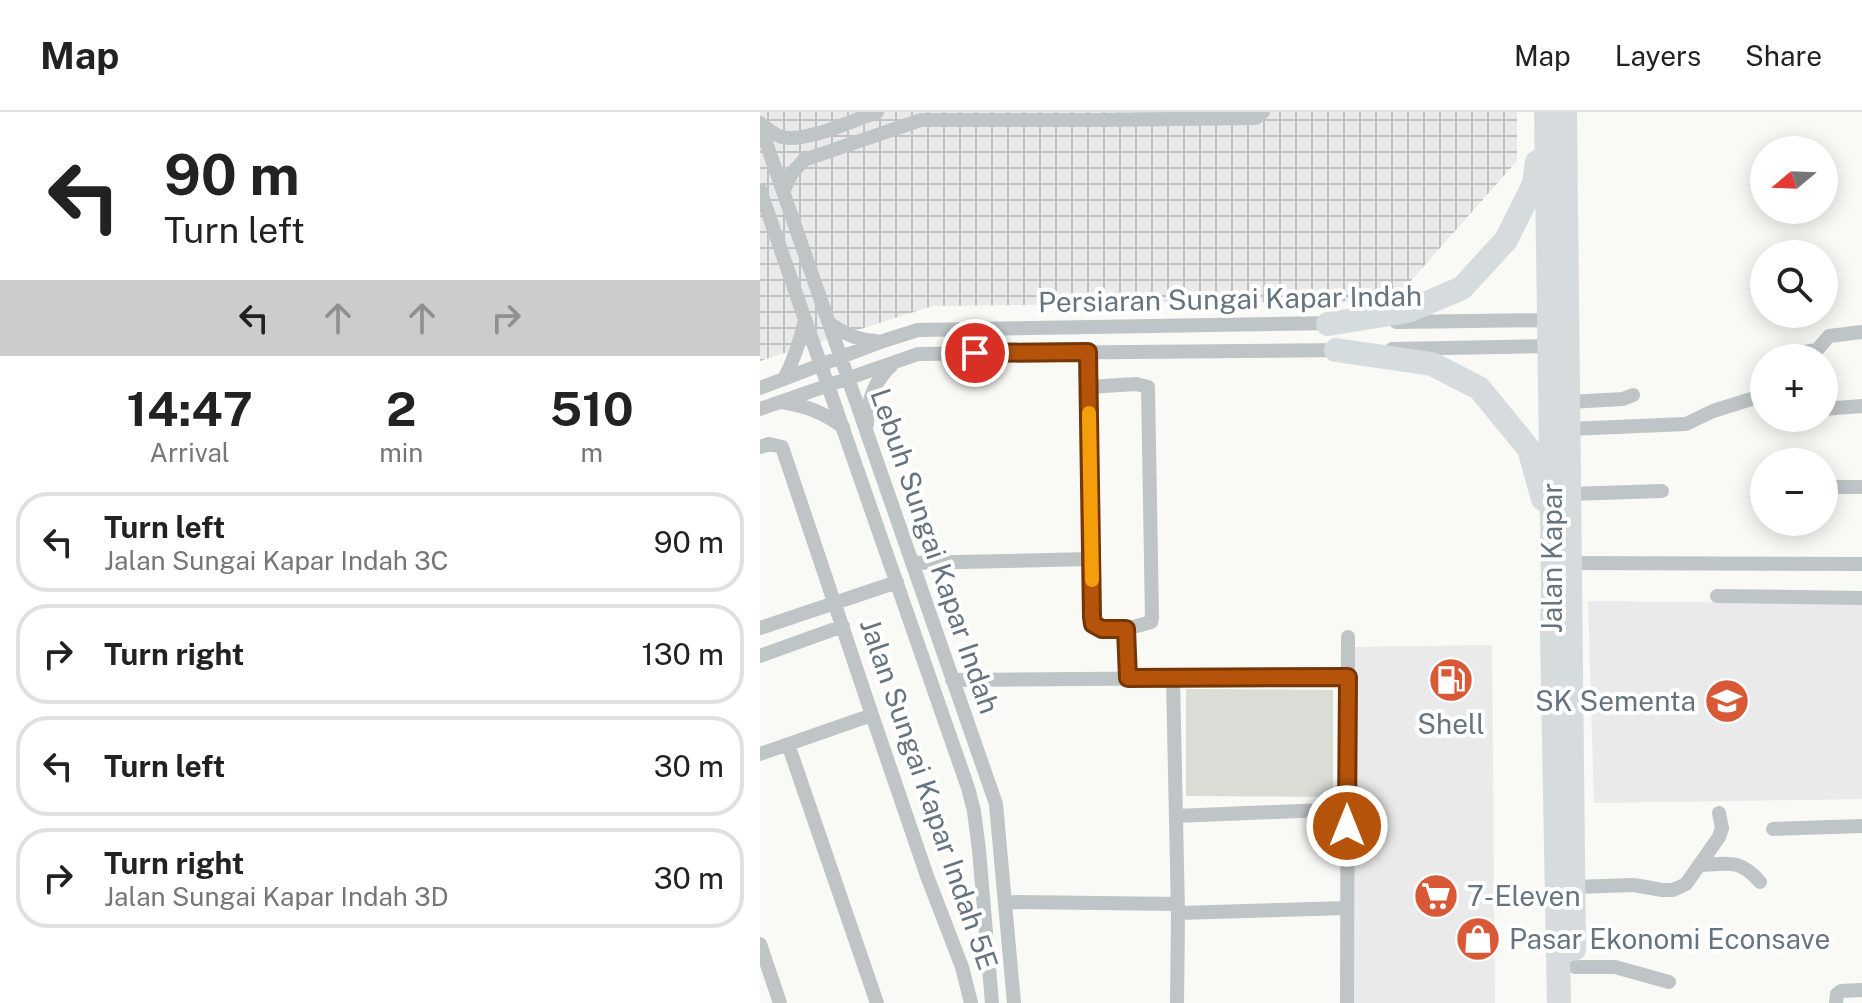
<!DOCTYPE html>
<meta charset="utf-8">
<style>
:root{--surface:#fff;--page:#f2f2f2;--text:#222;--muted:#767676;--line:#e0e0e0}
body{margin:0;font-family:"Public Sans",sans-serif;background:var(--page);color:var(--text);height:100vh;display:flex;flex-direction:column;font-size:30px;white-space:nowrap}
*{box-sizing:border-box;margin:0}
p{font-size:26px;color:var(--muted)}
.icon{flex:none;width:44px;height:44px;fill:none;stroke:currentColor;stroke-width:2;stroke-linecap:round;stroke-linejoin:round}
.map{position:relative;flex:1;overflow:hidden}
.details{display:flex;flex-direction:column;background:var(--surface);width:760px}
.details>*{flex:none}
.hud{background:#fff;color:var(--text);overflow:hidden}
.needle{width:52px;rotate:251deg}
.tools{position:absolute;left:990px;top:24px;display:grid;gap:16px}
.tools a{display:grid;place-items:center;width:88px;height:88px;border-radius:50%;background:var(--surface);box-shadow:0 4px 20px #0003;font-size:40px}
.pin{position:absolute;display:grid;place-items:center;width:68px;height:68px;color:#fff;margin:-34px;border:4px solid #fff;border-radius:50%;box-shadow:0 2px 8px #0007}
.me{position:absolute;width:88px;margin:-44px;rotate:0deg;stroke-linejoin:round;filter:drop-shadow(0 0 6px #0008)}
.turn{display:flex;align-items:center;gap:28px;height:168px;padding:0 32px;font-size:36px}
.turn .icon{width:104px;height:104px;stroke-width:2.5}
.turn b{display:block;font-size:56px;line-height:68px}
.lanes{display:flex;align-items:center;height:76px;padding:0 32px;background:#0003;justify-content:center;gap:40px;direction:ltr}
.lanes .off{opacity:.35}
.eta{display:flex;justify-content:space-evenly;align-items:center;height:136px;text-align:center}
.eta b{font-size:48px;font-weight:700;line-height:56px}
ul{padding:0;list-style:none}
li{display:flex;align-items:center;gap:24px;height:100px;margin:0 16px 12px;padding:0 16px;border:4px solid var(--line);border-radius:32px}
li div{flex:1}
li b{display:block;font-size:30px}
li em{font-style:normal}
header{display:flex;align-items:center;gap:48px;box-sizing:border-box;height:112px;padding:0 40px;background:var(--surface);border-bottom:2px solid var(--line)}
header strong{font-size:38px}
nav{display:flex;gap:44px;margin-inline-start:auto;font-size:28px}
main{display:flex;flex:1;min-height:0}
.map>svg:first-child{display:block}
.built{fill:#e9eae9}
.industrial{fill:url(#industrial-grid)}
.green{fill:#d9ddd6}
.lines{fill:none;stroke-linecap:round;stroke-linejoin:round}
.street{stroke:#bfc4c7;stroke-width:14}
.highway{stroke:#d6dbde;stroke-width:24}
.route-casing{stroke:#753606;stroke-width:20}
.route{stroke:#b45309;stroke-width:14}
.slow{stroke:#f59e0b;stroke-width:14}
.labels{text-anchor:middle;stroke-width:8;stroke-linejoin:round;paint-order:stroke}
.street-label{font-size:28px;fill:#65747f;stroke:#fff}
.poi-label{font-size:28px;fill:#65747f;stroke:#fff;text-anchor:start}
</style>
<header>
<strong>Map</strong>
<nav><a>Map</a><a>Layers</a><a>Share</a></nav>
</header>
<main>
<section class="details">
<div class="hud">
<div class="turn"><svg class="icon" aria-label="left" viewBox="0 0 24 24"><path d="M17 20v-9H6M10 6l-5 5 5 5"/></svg><div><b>90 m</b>Turn left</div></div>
<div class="lanes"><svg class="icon" aria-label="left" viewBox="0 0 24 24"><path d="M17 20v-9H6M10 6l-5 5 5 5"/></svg><svg class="icon off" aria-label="ahead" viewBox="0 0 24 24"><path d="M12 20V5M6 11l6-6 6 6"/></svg><svg class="icon off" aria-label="ahead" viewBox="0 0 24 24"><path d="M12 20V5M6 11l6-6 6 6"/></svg><svg class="icon off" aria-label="right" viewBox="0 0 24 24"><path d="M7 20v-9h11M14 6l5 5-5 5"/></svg></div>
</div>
<div class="eta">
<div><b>14:47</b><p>Arrival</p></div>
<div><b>2</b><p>min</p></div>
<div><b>510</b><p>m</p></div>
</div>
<ul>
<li><svg class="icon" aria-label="left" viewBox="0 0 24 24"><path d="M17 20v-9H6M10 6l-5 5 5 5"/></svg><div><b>Turn left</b><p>Jalan Sungai Kapar Indah 3C</p></div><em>90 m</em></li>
<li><svg class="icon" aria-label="right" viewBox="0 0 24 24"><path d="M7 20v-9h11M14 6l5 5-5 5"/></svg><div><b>Turn right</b></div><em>130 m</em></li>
<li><svg class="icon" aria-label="left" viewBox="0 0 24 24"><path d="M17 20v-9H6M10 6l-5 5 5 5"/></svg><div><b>Turn left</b></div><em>30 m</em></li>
<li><svg class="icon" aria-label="right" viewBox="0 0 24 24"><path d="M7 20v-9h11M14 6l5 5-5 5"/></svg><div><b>Turn right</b><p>Jalan Sungai Kapar Indah 3D</p></div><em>30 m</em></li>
</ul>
</section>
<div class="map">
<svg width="1102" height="891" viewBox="0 0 1102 891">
<defs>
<pattern id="industrial-grid" width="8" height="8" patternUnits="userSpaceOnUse" patternTransform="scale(2)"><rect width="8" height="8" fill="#e9eae9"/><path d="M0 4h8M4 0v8" fill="none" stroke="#c0c2c2"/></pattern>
</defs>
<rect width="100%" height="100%" fill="#f9f9f6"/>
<path class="built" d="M828 489 1102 492V687L834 691Z
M732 533 735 891H592L594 535Z"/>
<path class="industrial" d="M0 0H757V49L633 189 173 194 0 249Z"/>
<path class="green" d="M426 577 573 578V685L426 684Z"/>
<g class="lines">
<path class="street" d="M0 11C7 17 13 22 22 25 46 31 93 8 117 0
M0 13 236 692 254 891
M0 78 208 676 214 699 219 738 232 891
M23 80 32 61 44 48 161 8H337L496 6 503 0
M636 210 795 208
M69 211C85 222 97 228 116 229
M632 237 795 234
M328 240 332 505 333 512 342 517H366L368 566
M1032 242 1057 238 1069 224 1102 220
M24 267C34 248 40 229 45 208
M329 275 376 272 388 275 392 506 391 510 366 517
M0 276 123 229 158 218 575 211
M22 290C46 294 63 300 83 315
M808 290 863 287 873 283
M0 297 158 242 583 238
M1064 297 1102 294
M107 312C107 289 114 269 132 253
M809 317 926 312 953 299 1004 283
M0 335 9 332 22 335 112 603 167 764 202 855 211 891
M1064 375H1102
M809 382 902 379
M152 451 331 447
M810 451 1102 452
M957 484 1102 486
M0 516 137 470
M0 544 83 514
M413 566 418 801 417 891
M192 568 588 565
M28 632 117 891
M0 642 112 603
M416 704 588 697
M1013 717 1102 714
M940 753C969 752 979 746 1000 770
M814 775 874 773 902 778H913L926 772 959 725 962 716 959 701
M246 790 418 792
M418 801 587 796
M0 832 20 891
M815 855H855L909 870
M587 891 588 525
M1076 891 1077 882 1081 879 1102 878"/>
<path class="highway" d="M786 0 793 473 792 523 799 891
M805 0 814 837
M568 212 648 199 702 176 746 128 774 72 777 50
M576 238 672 252 719 276 769 337 783 387"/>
</g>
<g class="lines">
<g class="route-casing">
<path id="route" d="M215 241 328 240 332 505 333 512 342 517H366L368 566 588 565 587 714"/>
</g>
<use href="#route" class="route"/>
<path class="slow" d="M329 301 332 468"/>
</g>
<defs>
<g id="fuel-disc" transform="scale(2.3)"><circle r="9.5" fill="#d95936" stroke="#fff"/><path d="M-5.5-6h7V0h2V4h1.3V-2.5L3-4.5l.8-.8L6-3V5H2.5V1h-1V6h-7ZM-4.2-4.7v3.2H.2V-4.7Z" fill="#fff"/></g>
<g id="school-disc" transform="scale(2.3)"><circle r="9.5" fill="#d95936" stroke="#fff"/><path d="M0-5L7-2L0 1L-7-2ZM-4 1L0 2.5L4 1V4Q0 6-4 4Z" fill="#fff"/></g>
<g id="supermarket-disc" transform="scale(2.3)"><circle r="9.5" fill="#d95936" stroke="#fff"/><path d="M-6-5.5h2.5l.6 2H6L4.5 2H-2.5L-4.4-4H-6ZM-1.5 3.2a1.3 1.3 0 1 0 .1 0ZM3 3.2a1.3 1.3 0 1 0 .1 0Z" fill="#fff"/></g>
<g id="shop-disc" transform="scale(2.3)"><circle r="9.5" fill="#d95936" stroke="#fff"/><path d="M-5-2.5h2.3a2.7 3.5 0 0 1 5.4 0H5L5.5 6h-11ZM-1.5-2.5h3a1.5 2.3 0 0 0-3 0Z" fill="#fff"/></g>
</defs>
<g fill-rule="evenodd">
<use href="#fuel-disc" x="691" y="568"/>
<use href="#school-disc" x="967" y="589"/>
<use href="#supermarket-disc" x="676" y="784"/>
<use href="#shop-disc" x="718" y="827"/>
</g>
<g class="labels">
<g class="street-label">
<text transform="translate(470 187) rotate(-1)" y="10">Persiaran Sungai Kapar Indah</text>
<text transform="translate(175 439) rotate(71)" y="10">Lebuh Sungai Kapar Indah</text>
<text transform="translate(792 446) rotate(-90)" y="10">Jalan Kapar</text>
<text transform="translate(169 682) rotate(71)" y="10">Jalan Sungai Kapar Indah 5E</text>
</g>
<g class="poi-label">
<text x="936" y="599" text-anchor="end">SK Sementa</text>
<text x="691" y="622" text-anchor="middle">Shell</text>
<text x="707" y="794">7-Eleven</text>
<text x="749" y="837">Pasar Ekonomi Econsave</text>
</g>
</g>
</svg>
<div class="tools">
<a><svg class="needle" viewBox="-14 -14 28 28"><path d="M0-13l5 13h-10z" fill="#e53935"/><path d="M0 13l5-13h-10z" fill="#767676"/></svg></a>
<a><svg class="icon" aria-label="search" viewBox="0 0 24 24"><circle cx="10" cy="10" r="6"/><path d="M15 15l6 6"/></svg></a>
<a>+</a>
<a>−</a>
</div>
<div class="pin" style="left:215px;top:241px;background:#d93025"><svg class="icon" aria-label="arrive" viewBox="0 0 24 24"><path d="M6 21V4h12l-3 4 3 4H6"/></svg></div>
<svg class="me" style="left:587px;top:714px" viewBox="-20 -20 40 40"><circle r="17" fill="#b45309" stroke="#fff" stroke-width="3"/><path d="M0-11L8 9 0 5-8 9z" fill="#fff"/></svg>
</div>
</main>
